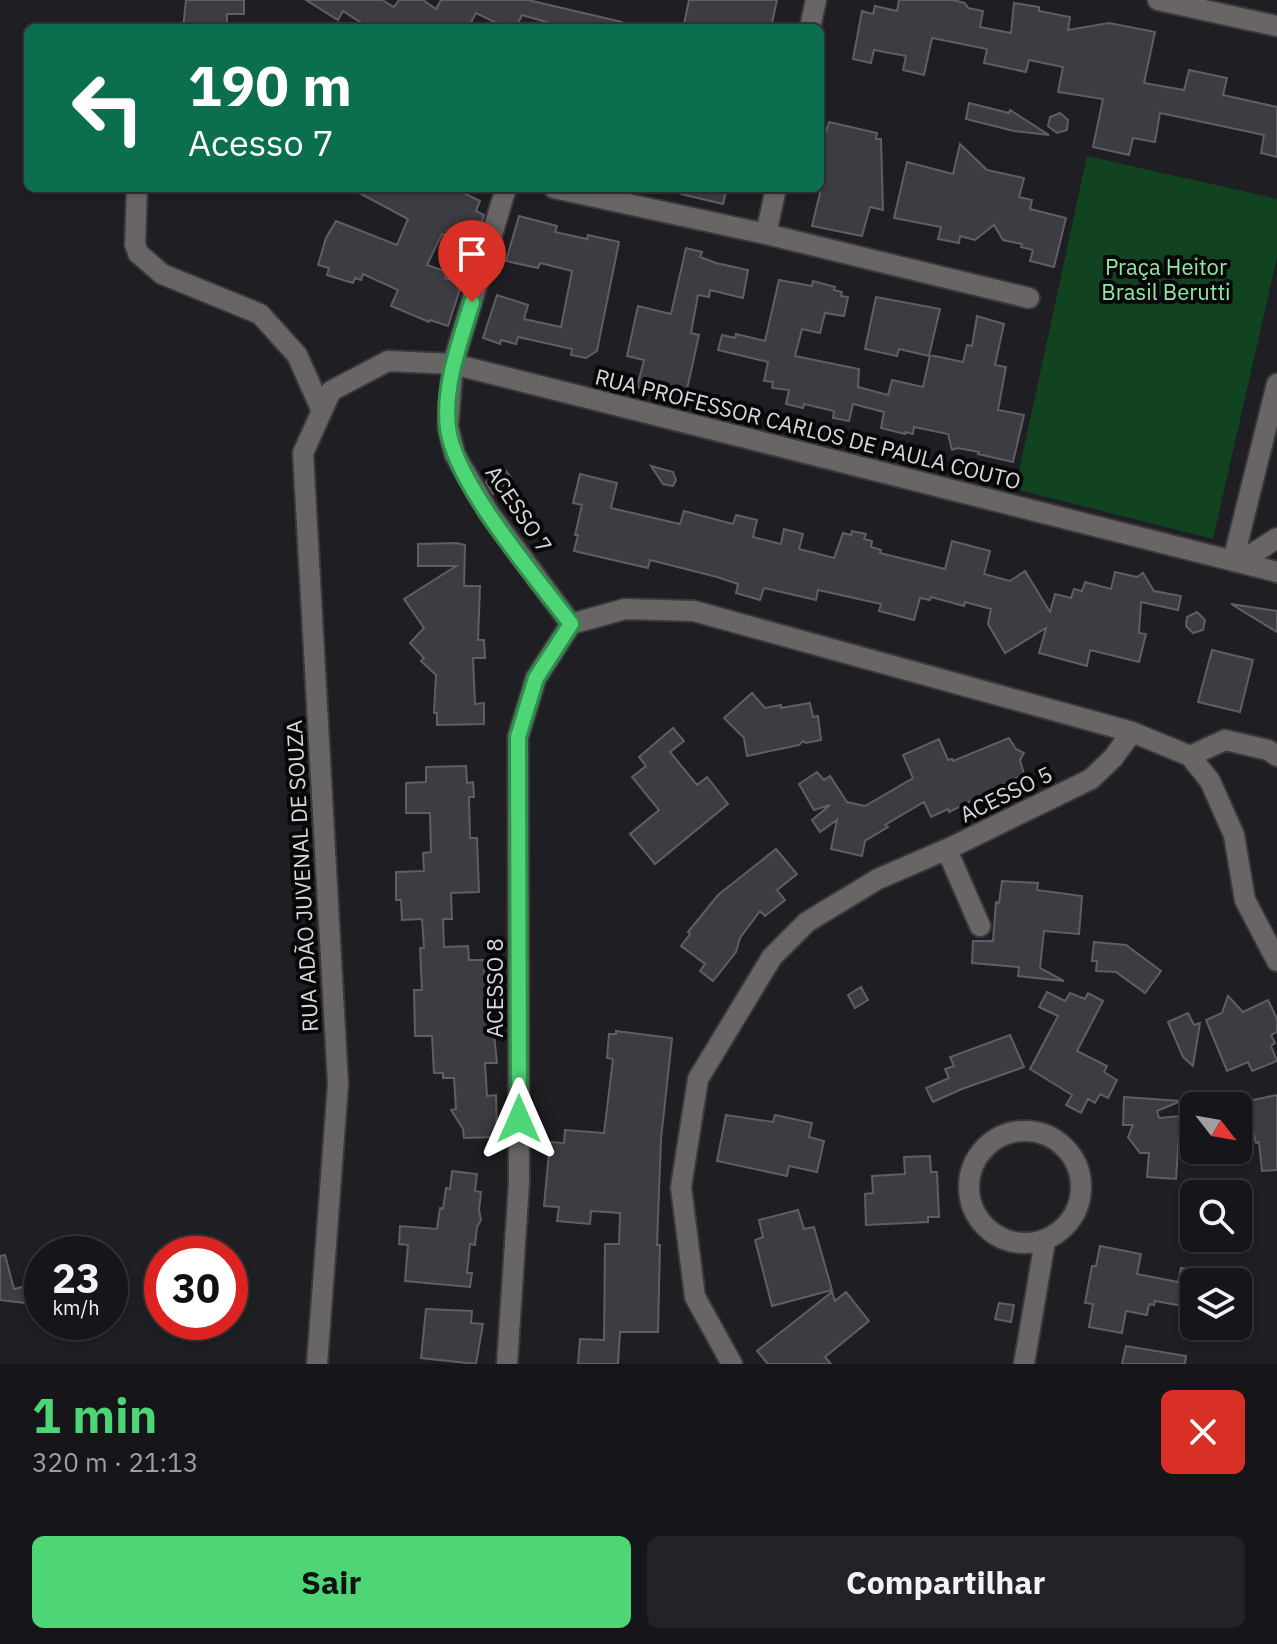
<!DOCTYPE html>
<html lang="pt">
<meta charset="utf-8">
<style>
:root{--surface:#16161a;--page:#232327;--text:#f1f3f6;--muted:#9e9fa2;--line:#353539;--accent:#4ed676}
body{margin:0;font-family:"IBM Plex Sans",sans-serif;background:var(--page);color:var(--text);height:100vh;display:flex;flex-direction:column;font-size:30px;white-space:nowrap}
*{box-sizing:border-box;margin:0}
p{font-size:26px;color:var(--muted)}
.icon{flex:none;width:44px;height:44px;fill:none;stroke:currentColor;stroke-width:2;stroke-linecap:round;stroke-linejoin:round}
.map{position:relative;height:1364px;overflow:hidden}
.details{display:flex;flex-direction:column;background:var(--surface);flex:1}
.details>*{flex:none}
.hud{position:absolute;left:24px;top:24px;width:800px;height:168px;border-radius:12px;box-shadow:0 2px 6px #0004,0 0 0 2px var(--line);background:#0b6e4f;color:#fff;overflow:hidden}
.needle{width:52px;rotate:121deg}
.buttons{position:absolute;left:1180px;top:1092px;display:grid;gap:16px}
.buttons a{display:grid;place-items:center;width:72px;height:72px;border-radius:12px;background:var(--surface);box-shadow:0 2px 6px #0004,0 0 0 2px var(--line);font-size:40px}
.speed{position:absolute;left:24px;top:1236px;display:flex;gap:16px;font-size:40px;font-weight:700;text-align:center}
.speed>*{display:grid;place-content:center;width:104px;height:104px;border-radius:50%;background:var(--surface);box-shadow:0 2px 6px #0004,0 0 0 2px var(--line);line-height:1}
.speed small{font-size:20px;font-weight:400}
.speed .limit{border:12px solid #d22;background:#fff;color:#111}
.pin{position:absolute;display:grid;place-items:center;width:68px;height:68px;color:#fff;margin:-82px -34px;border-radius:50% 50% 50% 0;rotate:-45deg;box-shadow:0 0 8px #0007}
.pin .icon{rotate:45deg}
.me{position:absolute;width:88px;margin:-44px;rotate:0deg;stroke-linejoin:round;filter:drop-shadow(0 0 6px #0008)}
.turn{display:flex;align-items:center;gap:28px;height:168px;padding:0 32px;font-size:36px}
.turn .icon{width:104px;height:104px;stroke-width:2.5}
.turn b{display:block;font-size:56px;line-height:68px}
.round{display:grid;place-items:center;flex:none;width:84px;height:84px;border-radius:12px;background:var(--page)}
.headline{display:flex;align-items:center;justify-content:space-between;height:136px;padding:0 32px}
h1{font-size:48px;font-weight:700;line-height:60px;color:var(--accent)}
.button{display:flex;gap:16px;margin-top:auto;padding:16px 32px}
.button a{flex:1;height:92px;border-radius:12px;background:var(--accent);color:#111;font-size:32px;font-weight:700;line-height:92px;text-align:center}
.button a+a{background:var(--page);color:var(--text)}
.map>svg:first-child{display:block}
.green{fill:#124321}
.building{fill:#3c3c42;stroke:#5e5e65;stroke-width:2}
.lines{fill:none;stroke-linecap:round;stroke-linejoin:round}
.minor-casing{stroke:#38383d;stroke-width:24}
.minor{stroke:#696565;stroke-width:20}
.route-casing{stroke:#338b4d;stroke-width:20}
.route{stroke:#4ed676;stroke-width:14}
.labels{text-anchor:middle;stroke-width:8;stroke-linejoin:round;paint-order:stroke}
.park-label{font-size:22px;fill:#92e7a5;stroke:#08080a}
.street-label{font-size:22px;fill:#d8d8dc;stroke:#08080a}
</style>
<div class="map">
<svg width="1277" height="1364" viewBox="0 0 1277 1364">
<rect width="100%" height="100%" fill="#1e1e23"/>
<path class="green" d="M1087 156 1277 199V257L1213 539 1015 489Z"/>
<path class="building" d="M186 0H244V14H227V28H183Z
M306 0H382L394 7 399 0H423L436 9 441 0H528L622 22 621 28H567L522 15 516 28H507L476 13 468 28H369L343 11 338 20Z
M689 0H777L771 28H703L684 24Z
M899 0H953L965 3 968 8 983 11 980 27 1011 33 1014 3 1039 7V11L1070 17 1068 30 1109 23 1155 32 1144 83 1184 90 1189 70 1227 78 1223 95 1277 107V157L1261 153 1264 135 1160 113 1155 142 1133 138 1129 155 1093 147 1103 99 1058 92 1063 67 1029 60 1026 72 984 63 987 49 932 38 924 75 903 70 906 56 874 50 871 63 853 59 862 11 873 14 875 6 897 11Z
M969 103 1009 113 1010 110 1049 135 1014 131 966 119Z
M1060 113 1068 120 1067 130 1057 133 1048 126 1050 117Z
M829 122 877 133 876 139H881L883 210 870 207 862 236 812 226 820 193V150Z
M960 144 987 170 1024 178 1019 197 1032 200 1030 209 1066 218 1054 267 1030 261 1033 250 1021 247 1022 244 1003 240 994 225 975 240 960 236 959 243 938 239 941 227 894 218 907 162 953 174Z
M350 188H454L480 201 476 211 484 215 473 244 442 234 427 265 447 272 445 278 462 283 448 326 430 320 429 322 391 306 398 290 363 274 361 280 355 278 353 283 327 275 329 268 318 265 326 238 336 221 397 245 408 219Z
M682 188H727L723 204 681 194Z
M519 216 557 226 555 232 587 239 588 235 619 242 597 351 586 358 571 355 572 349 518 337 516 344 501 340 500 344 483 338 497 295 528 305 524 319 561 327 572 271 540 263 538 268 506 261Z
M686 248 702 252 700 257 716 263 748 270 743 298 710 290 709 297 698 295 691 333 699 335 686 394 655 387 654 391 637 387 644 360 627 356 638 306 671 314Z
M779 280 812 286 813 281 835 287 834 290 842 292 841 296 848 297 844 316 825 313 820 333 802 329 795 356 859 369 858 387 888 395 892 380 923 387 930 355 963 362 967 345 972 346 977 316 1004 324 995 365 1006 367 998 410 1024 415 1013 462 978 454 979 452 958 448 952 450 948 434 914 427 913 434 905 432V434L881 428 884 412 853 404 849 421 833 418 834 411 804 404 803 408 786 404 789 390 772 388 773 382 764 381 768 362 718 350 722 335 735 338 736 334 765 341Z
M1210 295a8 8 0 1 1 16 0a8 8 0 1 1-16 0Z
M876 297 940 309 929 356 899 349 897 356 865 349Z
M651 466 673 472 676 480 673 486 663 484Z
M504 468 512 479 493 494 486 482Z
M580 474 617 483 611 508 680 524 684 511 733 524 736 515 757 520 753 537 781 544 784 529 803 534 799 549 834 558 843 533 851 535 852 531 866 534 864 539 872 541 871 547 881 550 880 553 945 569 952 541 990 551 984 574 1010 581 1025 571 1050 612 1055 594 1071 598 1074 589 1082 591 1085 582 1111 589 1115 572 1137 577 1143 573 1154 591 1181 596 1178 610 1141 602 1139 633 1146 634 1139 662 1090 650 1087 666 1039 653 1046 628 1005 653 988 624 991 609 965 602 964 606 931 597 930 600 920 598 914 620 879 611 881 604 818 590 816 600 764 588 760 600 736 593 738 584 717 577 650 560 648 568 574 551 578 535H575L582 505 573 503Z
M456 543 465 545 464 586H480L478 640H484L485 658H473L475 704 484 703V724L437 725V713H434L436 675 421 661 424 658 410 643 424 628 404 599 456 566H418V544Z
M1231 604 1277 611V632Z
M1197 612 1205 620 1203 630 1193 633 1186 626 1187 617Z
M1212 650 1253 660 1240 712 1198 702Z
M752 693 765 708 781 705V708L810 703 813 717 818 716 821 740 806 743 803 741 799 745 747 756 744 738 724 718Z
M673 728 684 741 670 752 697 785 707 777 728 804 655 864 630 834 659 810 632 777 646 766 639 757Z
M1009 738 1016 749 1024 753 1020 760 1024 774 949 812 948 809 931 817 924 802 885 825 888 827 865 841 862 856 831 849 837 820 820 832 812 820 830 805 814 810 799 784 817 772 824 780 830 776 847 802 865 806 913 778 903 755 939 739 948 760 952 759 953 761Z
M466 766 467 783 473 782 474 797H469L470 838H477L479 892 451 893 452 919H443L444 947 468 946 469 960H484L485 987H489L497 1063H485L487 1096 496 1095 497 1137 464 1138 463 1129 451 1110 456 1109 454 1078H443V1073H434L432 1036H415L414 990H422L420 948H424L422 919 402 920 401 900H396V872L424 871 423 853 431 852 430 813H406V783L426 782V767Z
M776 849 797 874 777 890 785 900 765 916 760 911 740 938 736 952 713 981 700 971 705 964 681 946 690 934 688 932 718 895Z
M1002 881 1038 883 1037 890 1082 896 1079 934 1044 931 1040 968 1064 981 1018 976 1019 967 972 963 973 941H993L996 902 999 903Z
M1094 942 1126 945 1161 971 1145 993 1116 972 1096 971 1097 961H1092Z
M861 987 868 1000 855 1008 848 995Z
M1047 992 1065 1001 1070 993 1085 999 1088 993 1103 1001 1077 1051 1107 1066 1104 1072 1117 1080 1108 1098 1100 1094 1095 1103 1088 1099 1081 1113 1066 1105 1072 1095 1030 1069 1058 1016 1039 1007Z
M1228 996 1243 1012 1268 1000 1277 1019V1032L1271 1035 1275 1043 1271 1046 1277 1061 1252 1071 1248 1062 1227 1071 1206 1020 1222 1013Z
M1188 1013 1194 1025 1200 1023 1193 1066 1183 1057 1168 1022Z
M616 1031 672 1038 661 1139 657 1245H660L658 1332H620L618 1364H578L580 1339 604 1340 605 1244H619L620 1213 591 1211 590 1224 557 1221 559 1207 544 1206 550 1142 564 1143 565 1130 604 1133 613 1059 607 1058 609 1034H616Z
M1010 1035 1024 1067 962 1089 933 1102 926 1088 949 1078 945 1069 954 1066 950 1057Z
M1277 1095V1170L1262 1171 1259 1142 1256 1143 1251 1122 1238 1126V1103Z
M1124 1097 1181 1101 1157 1111 1159 1118 1180 1116 1176 1179 1147 1177 1149 1153H1140L1128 1137 1133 1125H1123Z
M726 1115 773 1122 775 1115 812 1123 809 1137 824 1141 817 1172 789 1166 787 1176 717 1161Z
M930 1156 931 1172H937L939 1217H928V1222L866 1225 865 1194 873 1193 872 1176 905 1174 904 1157Z
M452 1171 477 1174 475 1191 481 1192 479 1210 481 1220 477 1227 475 1245 470 1244 467 1273H472L470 1287 405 1281 408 1245 399 1244 400 1226 437 1229 440 1208 443 1209 446 1188 450 1189Z
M798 1210 804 1229 814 1227 832 1290 772 1306 755 1240 763 1237 759 1220Z
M1100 1246 1141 1254 1137 1274 1178 1282 1181 1268 1194 1270V1308L1155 1301 1154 1305 1149 1304 1147 1315 1126 1311 1122 1333 1089 1327 1093 1304 1085 1303 1092 1266H1096Z
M5 1255 14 1289 33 1284 34 1304 0 1300V1256Z
M832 1292 835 1301 846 1292 869 1321 825 1357 831 1364H768L757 1351Z
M999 1303 1014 1305 1011 1322 995 1319Z
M426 1309 472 1311 471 1323 483 1324 476 1364 421 1358Z
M1126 1346 1186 1356 1185 1364H1122Z"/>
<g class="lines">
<g class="minor-casing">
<path id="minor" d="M1158 0 1277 26
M810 28 816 0
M137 188 135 244 138 253 162 274 260 314 297 355 322 411
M506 188 453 364 448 427 455 455 489 513 571 624
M554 188 766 234 1029 298
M766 234 776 188
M1233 561 1277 384
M1240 562 1277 538
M571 624 625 609 694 611 1132 732 1113 758 1091 779 952 847 878 879 807 922 772 957 698 1079 681 1187 695 1297 732 1364
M1132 732 1190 756 1210 781 1234 835 1245 900 1277 961
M1190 756 1225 740 1268 750 1277 756
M947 850 980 926
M969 1187a56 56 0 1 1 112 0a56 56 0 1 1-112 0Z
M317 1364 338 1084 303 453 331 391 388 361 453 364 1277 572
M507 1364 519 1183 518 737 536 678 571 624
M1024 1364 1045 1241"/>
</g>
<use href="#minor" class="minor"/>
</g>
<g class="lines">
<g class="route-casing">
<path id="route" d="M472 302C460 342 443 386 448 428 455 484 536 577 571 624L536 678 518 737 519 1119"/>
</g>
<use href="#route" class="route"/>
</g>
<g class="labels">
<g class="park-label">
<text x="1166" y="275">Praça Heitor<tspan x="1166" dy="25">Brasil Berutti</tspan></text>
</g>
<g class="street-label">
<text transform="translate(808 429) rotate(14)" y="8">RUA PROFESSOR CARLOS DE PAULA COUTO</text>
<text transform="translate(519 509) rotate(56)" y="8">ACESSO 7</text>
<text transform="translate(1006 794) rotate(-26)" y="8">ACESSO 5</text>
<text transform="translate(302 876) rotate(-93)" y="8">RUA ADÃO JUVENAL DE SOUZA</text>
<text transform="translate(495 988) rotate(-90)" y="8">ACESSO 8</text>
</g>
</g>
</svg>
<div class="buttons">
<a><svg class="needle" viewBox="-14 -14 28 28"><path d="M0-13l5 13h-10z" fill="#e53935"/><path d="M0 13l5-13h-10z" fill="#9e9fa2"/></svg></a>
<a><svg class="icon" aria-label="search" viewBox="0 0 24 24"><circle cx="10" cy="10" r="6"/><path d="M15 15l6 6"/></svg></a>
<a><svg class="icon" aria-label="layers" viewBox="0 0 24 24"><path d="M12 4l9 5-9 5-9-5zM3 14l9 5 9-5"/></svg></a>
</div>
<div class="speed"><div>23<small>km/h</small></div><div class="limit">30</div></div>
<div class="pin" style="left:472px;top:302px;background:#d93025"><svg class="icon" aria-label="arrive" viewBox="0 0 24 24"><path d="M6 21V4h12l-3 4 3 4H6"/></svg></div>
<svg class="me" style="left:519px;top:1119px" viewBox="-20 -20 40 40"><path d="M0-17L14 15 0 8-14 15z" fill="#4ed676" stroke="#fff" stroke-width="4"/></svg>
<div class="hud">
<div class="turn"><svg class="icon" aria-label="left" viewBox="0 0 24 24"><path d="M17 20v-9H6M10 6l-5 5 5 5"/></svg><div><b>190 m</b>Acesso 7</div></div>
</div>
</div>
<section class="details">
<div class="headline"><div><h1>1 min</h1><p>320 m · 21:13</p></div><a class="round" style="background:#d93025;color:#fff"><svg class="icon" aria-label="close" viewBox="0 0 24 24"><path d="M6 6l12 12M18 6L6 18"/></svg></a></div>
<div class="button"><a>Sair</a><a>Compartilhar</a></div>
</section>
